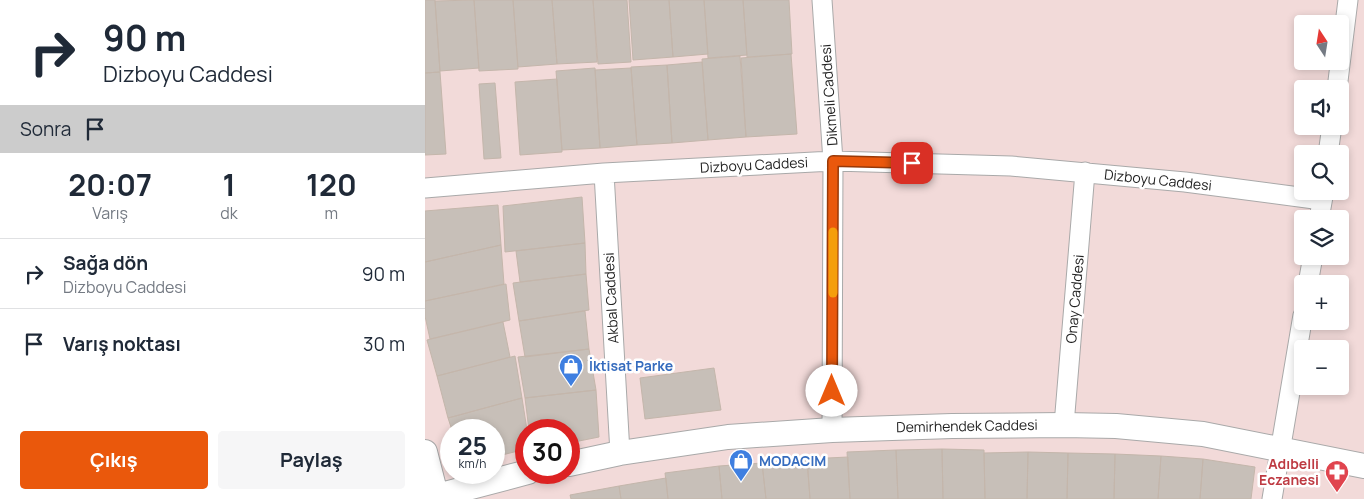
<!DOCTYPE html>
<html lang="tr">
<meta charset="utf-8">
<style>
:root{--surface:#fff;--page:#f6f6f7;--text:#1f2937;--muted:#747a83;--line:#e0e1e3;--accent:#ea580c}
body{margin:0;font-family:Manrope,sans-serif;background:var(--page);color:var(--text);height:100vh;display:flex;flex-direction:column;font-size:19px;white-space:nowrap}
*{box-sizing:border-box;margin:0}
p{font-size:16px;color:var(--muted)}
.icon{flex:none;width:28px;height:28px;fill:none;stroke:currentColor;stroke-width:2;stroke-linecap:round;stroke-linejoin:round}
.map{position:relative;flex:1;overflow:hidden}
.panel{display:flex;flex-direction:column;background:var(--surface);width:425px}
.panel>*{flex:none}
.banner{background:#fff;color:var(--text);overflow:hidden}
.needle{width:32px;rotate:348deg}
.tools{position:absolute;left:869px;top:15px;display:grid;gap:10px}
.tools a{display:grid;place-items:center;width:55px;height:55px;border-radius:5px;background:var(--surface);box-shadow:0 2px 8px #0003;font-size:25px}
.speed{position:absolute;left:15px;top:419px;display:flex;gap:10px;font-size:25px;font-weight:700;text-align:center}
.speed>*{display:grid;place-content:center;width:65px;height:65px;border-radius:50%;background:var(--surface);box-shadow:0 2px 8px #0003;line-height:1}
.speed small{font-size:12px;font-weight:400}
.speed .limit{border:8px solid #d22;background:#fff;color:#111}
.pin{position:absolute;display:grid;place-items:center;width:42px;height:42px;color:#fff;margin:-21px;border-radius:10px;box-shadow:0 2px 8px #0006}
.me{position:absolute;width:55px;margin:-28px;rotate:0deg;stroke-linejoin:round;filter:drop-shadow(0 0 4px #0008)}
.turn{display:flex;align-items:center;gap:18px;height:105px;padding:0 20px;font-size:22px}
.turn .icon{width:65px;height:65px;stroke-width:2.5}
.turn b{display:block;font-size:35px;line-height:42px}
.then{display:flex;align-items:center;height:48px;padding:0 20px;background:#0003;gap:10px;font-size:19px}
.eta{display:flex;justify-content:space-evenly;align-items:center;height:85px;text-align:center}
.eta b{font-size:30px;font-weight:700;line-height:35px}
.button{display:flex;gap:10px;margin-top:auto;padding:10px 20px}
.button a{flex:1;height:58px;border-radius:5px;background:var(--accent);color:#fff;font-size:20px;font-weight:700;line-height:58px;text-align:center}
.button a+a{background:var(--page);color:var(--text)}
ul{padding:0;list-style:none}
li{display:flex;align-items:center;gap:15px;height:70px;padding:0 20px;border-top:1px solid var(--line)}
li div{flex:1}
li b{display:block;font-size:19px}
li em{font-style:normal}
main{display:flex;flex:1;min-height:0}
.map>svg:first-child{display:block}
.commercial{fill:#f2dad9;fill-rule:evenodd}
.building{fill:#c7bfb8;stroke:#c4b6ab}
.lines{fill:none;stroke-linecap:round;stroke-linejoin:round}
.minor-casing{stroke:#a9a9a9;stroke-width:21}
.tertiary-casing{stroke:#a9a9a9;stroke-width:26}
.minor{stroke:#fff;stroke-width:19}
.tertiary{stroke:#fff;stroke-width:24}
.route-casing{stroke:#983908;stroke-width:12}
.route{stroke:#ea580c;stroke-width:9}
.slow{stroke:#f59e0b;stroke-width:9}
.labels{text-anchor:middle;stroke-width:5;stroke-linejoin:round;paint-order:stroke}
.street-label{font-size:14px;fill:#222;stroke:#fff}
.shop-label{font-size:14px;font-weight:bold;fill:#366cbe;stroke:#fff;text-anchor:start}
.health-label{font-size:14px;font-weight:bold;fill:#be3a42;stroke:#fff;text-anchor:end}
</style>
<main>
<section class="panel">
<div class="banner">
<div class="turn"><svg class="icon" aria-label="right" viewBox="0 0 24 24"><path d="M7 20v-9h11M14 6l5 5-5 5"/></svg><div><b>90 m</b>Dizboyu Caddesi</div></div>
<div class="then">Sonra<svg class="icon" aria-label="arrive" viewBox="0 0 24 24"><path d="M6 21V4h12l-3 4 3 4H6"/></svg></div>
</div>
<div class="eta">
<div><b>20:07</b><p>Varış</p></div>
<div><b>1</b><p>dk</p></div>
<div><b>120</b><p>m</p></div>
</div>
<ul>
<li><svg class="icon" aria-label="right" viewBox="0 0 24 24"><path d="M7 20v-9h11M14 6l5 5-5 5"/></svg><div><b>Sağa dön</b><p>Dizboyu Caddesi</p></div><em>90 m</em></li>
<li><svg class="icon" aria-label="arrive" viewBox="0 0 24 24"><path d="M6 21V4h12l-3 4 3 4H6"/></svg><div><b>Varış noktası</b></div><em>30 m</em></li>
</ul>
<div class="button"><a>Çıkış</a><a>Paylaş</a></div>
</section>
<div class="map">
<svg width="939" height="499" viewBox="0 0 939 499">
<rect width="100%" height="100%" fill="#f2efe9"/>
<path class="commercial" d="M0 0H939V499H2L0 487ZM878 24H915V61H878ZM878 89H915V126H878ZM878 154H915V191H878ZM878 219H915V256H878ZM878 284H915V321H878ZM878 349H915V386H878ZM26 430H69V472H26ZM101 430H144V472H101Z"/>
<path class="building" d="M0 0H10L15 72 0 73Z
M49 0H88L93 69 54 71Z
M49 0 54 68 15 71 10 1Z
M88 0H127L132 64 93 67Z
M127 0H168L172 62 132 64Z
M168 0H202L206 62 173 64Z
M204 0H244L248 57 208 60Z
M244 0H279L283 54 248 57Z
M279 0H318L322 55 283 58Z
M318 0H364L367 54 322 57Z
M366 54 372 134 321 137 316 58Z
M315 56 321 137 283 140 277 59Z
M277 62 283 140 247 143 242 65Z
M242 65 247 143 212 145 206 67Z
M170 68 175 148 137 150 131 71Z
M206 68 212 145 175 148 170 70Z
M15 72 21 154 0 155V73Z
M132 79 137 152 95 155 90 82Z
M70 83 76 158 59 159 54 84Z
M157 197 160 243 80 252 78 206Z
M73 205 76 245 0 262V211Z
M160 243 161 274 95 282 91 251Z
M76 245 79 284 0 301V262Z
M161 274 164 310 94 321 88 283Z
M81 284 85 320 5 339 0 316V301Z
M160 311 164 349 100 357 94 321Z
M78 322 85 357 12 376 2 340Z
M164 349 171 390 100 398 93 357Z
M90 356 97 398 23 418 12 376Z
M289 368 296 410 220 419 215 378Z
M171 390 174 437 144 443V430H104L100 398Z
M97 398 102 430 101 449 69 457V430H27L23 418Z
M517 449 518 499H473L471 450Z
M517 449 559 450 560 499H518Z
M471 450 473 499H425L422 452Z
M603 452 602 499H560L559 453Z
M603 452 643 453 642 499H602Z
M643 453 690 454 689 499H642Z
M690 454 736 456 733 499H689Z
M736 456 778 459 775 499H733Z
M423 457 425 499H385L382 459Z
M382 459 385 499H341L337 463Z
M778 459 830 467 826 499H775Z
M337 463 341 499H297L294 466Z
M294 466 297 499H243L240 473Z
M241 478 243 499H196L194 486Z
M194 486 196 499H146L145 495Z"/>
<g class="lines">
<g class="minor-casing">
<path id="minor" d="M397 0 408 161 407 430
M912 89 923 0
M903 154 907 126
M179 173 195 453
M0 188 179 173 408 161 586 166 760 182 897 200
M894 219 899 191
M883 284 888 256
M639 425 660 172
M847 499 878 315"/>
</g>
<g class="tertiary-casing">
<path id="tertiary" d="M0 452 12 499
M144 464 195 453 303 437 407 430 527 426 639 425 691 426 778 434 939 466
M12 496 103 472"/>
</g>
<use href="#minor" class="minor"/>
<use href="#tertiary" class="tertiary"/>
</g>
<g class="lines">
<g class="route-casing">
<path id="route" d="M407 391 408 161 487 163"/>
</g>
<use href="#route" class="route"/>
<path class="slow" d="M408 293V232"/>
</g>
<defs>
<g id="shop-pin" transform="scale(1.25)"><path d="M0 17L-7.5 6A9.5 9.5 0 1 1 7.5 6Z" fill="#3f7fe0" stroke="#fff"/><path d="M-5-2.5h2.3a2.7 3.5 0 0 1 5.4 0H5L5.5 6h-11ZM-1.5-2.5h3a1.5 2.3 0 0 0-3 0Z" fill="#fff"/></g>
<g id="pharmacy-pin" transform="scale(1.25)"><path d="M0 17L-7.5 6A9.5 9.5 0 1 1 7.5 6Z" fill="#e0444e" stroke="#fff"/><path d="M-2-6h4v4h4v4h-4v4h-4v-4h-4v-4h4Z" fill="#fff"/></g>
</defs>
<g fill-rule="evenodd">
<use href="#shop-pin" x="146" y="366"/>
<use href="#shop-pin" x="316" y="461"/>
<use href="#pharmacy-pin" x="912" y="472"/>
</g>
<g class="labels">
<g class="street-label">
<text transform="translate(404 95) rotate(-94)" y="5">Dikmeli Caddesi</text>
<text transform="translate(329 165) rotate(-3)" y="5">Dizboyu Caddesi</text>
<text transform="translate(733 180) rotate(6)" y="5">Dizboyu Caddesi</text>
<text transform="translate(186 298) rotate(-93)" y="5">Akbal Caddesi</text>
<text transform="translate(650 299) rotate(-85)" y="5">Onay Caddesi</text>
<text transform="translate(542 426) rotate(-1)" y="5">Demirhendek Caddesi</text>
</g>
<g class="shop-label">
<text x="164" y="371">İktisat Parke</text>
<text x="334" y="466">MODACIM</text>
</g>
<g class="health-label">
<text x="894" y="469">Adıbelli<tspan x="894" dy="16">Eczanesi</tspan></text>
</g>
</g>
</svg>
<div class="tools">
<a><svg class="needle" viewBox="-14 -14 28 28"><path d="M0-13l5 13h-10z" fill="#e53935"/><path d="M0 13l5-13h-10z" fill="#747a83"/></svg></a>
<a><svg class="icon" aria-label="sound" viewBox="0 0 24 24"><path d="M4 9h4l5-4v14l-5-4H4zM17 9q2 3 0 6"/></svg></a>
<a><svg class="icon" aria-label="search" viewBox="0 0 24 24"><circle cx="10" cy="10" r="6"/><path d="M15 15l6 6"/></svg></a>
<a><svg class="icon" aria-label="layers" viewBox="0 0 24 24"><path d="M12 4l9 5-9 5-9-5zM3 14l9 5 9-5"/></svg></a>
<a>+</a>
<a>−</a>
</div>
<div class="speed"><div>25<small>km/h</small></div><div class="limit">30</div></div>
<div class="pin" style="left:487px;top:163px;background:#d93025"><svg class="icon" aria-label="arrive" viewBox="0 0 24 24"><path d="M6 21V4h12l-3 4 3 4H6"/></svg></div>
<svg class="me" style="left:407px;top:391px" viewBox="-20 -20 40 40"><circle r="19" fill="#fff"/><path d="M0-13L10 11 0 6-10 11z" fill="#ea580c"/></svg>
</div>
</main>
